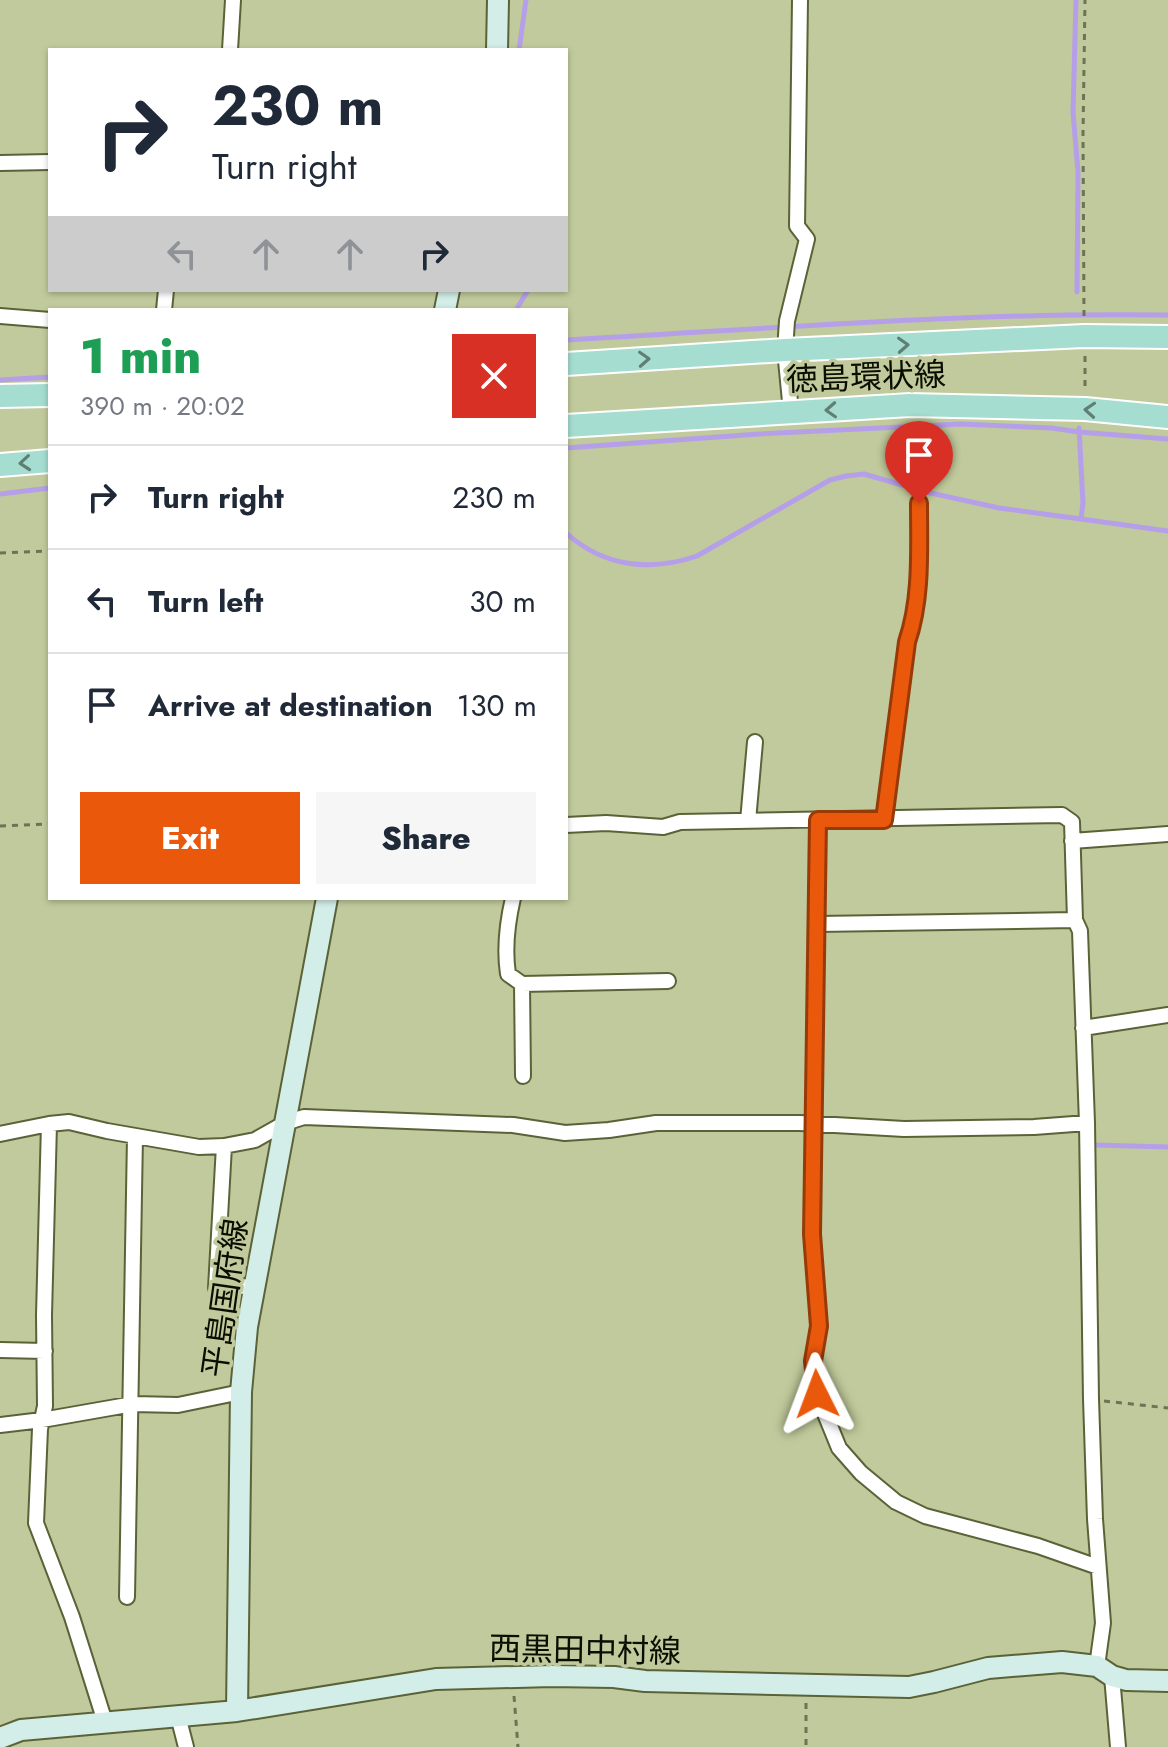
<!DOCTYPE html>
<meta charset="utf-8">
<style>
:root{--surface:#fff;--page:#f6f6f7;--text:#1f2937;--muted:#747a83;--line:#e0e1e3;--accent:#ea580c}
body{margin:0;font-family:Jost,"Noto Sans JP",sans-serif;background:var(--page);color:var(--text);height:100vh;display:flex;flex-direction:column;font-size:30px;white-space:nowrap}
*{box-sizing:border-box;margin:0}
p{font-size:26px;color:var(--muted)}
.icon{flex:none;width:44px;height:44px;fill:none;stroke:currentColor;stroke-width:2;stroke-linecap:round;stroke-linejoin:round}
.map{position:relative;flex:1;overflow:hidden}
.sheet{position:absolute;left:48px;top:308px;width:520px;height:592px;display:flex;flex-direction:column;background:var(--surface);border-radius:0px;box-shadow:0 2px 6px #0004}
.sheet>*{flex:none}
.hud{position:absolute;left:48px;top:48px;width:520px;height:244px;border-radius:0px;box-shadow:0 2px 6px #0004;background:#fff;color:var(--text);overflow:hidden}
.pin{position:absolute;display:grid;place-items:center;width:68px;height:68px;color:#fff;margin:-82px -34px;border-radius:50% 50% 50% 0;rotate:-45deg;box-shadow:0 0 8px #0007}
.pin .icon{rotate:45deg}
.me{position:absolute;width:88px;margin:-44px;rotate:357deg;stroke-linejoin:round;filter:drop-shadow(0 0 6px #0008)}
.turn{display:flex;align-items:center;gap:28px;height:168px;padding:0 32px;font-size:36px}
.turn .icon{width:104px;height:104px;stroke-width:2.5}
.turn b{display:block;font-size:56px;line-height:68px}
.lanes{display:flex;align-items:center;height:76px;padding:0 32px;background:#0003;justify-content:center;gap:40px;direction:ltr}
.lanes .off{opacity:.35}
.round{display:grid;place-items:center;flex:none;width:84px;height:84px;border-radius:0px;background:var(--page)}
.head{display:flex;align-items:center;justify-content:space-between;height:136px;padding:0 32px}
h1{font-size:48px;font-weight:800;line-height:60px;color:#1e9e55}
.primary-button{display:flex;gap:16px;margin-top:auto;padding:16px 32px}
.primary-button a{flex:1;height:92px;border-radius:0px;background:var(--accent);color:#fff;font-size:32px;font-weight:800;line-height:92px;text-align:center}
.primary-button a+a{background:var(--page);color:var(--text)}
ul{padding:0;list-style:none}
li{display:flex;align-items:center;gap:24px;height:104px;padding:0 32px;border-top:2px solid var(--line)}
li div{flex:1}
li b{display:block;font-size:30px}
li em{font-style:normal}
.map>svg:first-child{display:block}
.lines{fill:none;stroke-linecap:round;stroke-linejoin:round}
.stream{stroke:#b59fe9;stroke-width:5}
.street-casing{stroke:#5a6237;stroke-width:18}
.secondary-casing{stroke:#5a6237;stroke-width:24}
.primary-casing{stroke:#fff;stroke-width:26}
.path{stroke:#6d7354;stroke-width:3;stroke-dasharray:6 6;stroke-linecap:butt}
.street{stroke:#fff;stroke-width:14}
.secondary{stroke:#d3eee8;stroke-width:20}
.primary{stroke:#a6ddd1;stroke-width:22}
.oneway{stroke:#607f73}
.route-casing{stroke:#983908;stroke-width:20}
.route{stroke:#ea580c;stroke-width:14}
.labels{text-anchor:middle;stroke-width:7;stroke-linejoin:round;paint-order:stroke}
.street-label{font-size:32px;fill:#0b0d01;stroke:#c1ca9c}
</style>
<div class="map">
<svg width="1168" height="1747" viewBox="0 0 1168 1747">
<rect width="100%" height="100%" fill="#c1ca9c"/>
<g class="lines">
<path class="stream" d="M1076 0 1073 113 1078 172 1077 292
M519 50 526 0
M516 310 528 290
M566 340C766 329 967 312 1168 315
M0 380 50 377
M1079 428 1083 503 1081 519 1168 531
M566 448 759 434 961 424 1052 428 1079 432 1168 439
M0 494 50 488
M566 533C604 567 650 572 697 556L830 480 846 476 864 474 926 492 999 508 1081 519
M1095 1145 1168 1147"/>
<g class="street-casing">
<path id="street" d="M230 50 233 0
M0 163 50 162
M164 310 166 290
M0 316 50 320
M791 412 785 350 787 321 807 239 797 226 800 0
M818 820 812 1234 819 1326 813 1361 817 1394 839 1448 861 1473 896 1502 925 1516 1038 1546 1098 1567
M884 820 907 642C922 598 919 549 919 503
M748 821 755 742
M566 825 606 823 663 827 680 822 1062 815 1072 822 1075 920 1080 931 1087 1123 1091 1399 1095 1519 1103 1623 1097 1666
M1072 841 1168 834
M513 898C507 924 504 948 508 974L522 984 668 981
M817 924 1075 920
M522 984 523 1076
M1083 1028 1168 1015
M49 1124 44 1315 45 1406 40 1429 36 1523 72 1617 105 1722
M0 1134 49 1124 69 1122 107 1131 199 1147 224 1146 255 1140 285 1123 304 1117 513 1125 565 1133 609 1130 656 1123H800L904 1129 1034 1127 1087 1123
M224 1146 216 1288 254 1286
M0 1350 45 1351
M0 1425 42 1420 133 1404 178 1405 241 1392
M127 1597 135 1136
M1112 1676 1118 1747
M178 1716 186 1747"/>
</g>
<g class="secondary-casing">
<path id="secondary" d="M497 50 498 0
M445 310 449 290
M237 1711 241 1392 247 1327 327 898
M0 1738 21 1730 237 1711 436 1679 552 1676 614 1677 645 1681 909 1687 934 1682 988 1668 1062 1662 1097 1666 1112 1676 1126 1680 1168 1681"/>
</g>
<g class="primary-casing">
<path id="primary" d="M566 364 785 350 1084 336 1168 337
M0 396 50 395
M566 426 910 405 1085 409 1168 417
M0 465 50 461"/>
</g>
<path class="path" d="M1084 316 1083 134 1085 0
M1085 356V392
M0 553 50 551
M0 826 50 824
M1104 1401 1168 1408
M514 1696 518 1747
M806 1703V1747"/>
<use href="#street" class="street"/>
<use href="#secondary" class="secondary"/>
<use href="#primary" class="primary"/>
</g>
<defs><path id="oneway-chevron" d="M-2-3.5L2.5 0L-2 3.5" fill="none" stroke-width="1.6" stroke-linecap="round" stroke-linejoin="round" transform="scale(2)"/></defs>
<g class="oneway">
<use href="#oneway-chevron" transform="translate(903 345) rotate(-3)"/>
<use href="#oneway-chevron" transform="translate(644 359) rotate(-3)"/>
<use href="#oneway-chevron" transform="translate(831 410) rotate(177)"/>
<use href="#oneway-chevron" transform="translate(1090 410) rotate(-176)"/>
<use href="#oneway-chevron" transform="translate(25 463) rotate(175)"/>
</g>
<g class="lines">
<g class="route-casing">
<path id="route" d="M817 1394 813 1361 819 1326 812 1234 818 820H884L907 642C922 598 919 549 919 503"/>
</g>
<use href="#route" class="route"/>
</g>
<g class="labels">
<g class="street-label">
<text transform="translate(866 377) rotate(-2)" y="11">徳島環状線</text>
<text transform="translate(225 1298) rotate(-82)" y="11">平島国府線</text>
<text transform="translate(585 1650) rotate(1)" y="11">西黒田中村線</text>
</g>
</g>
</svg>
<div class="pin" style="left:919px;top:503px;background:#d93025"><svg class="icon" aria-label="arrive" viewBox="0 0 24 24"><path d="M6 21V4h12l-3 4 3 4H6"/></svg></div>
<svg class="me" style="left:817px;top:1394px" viewBox="-20 -20 40 40"><path d="M0-17L14 15 0 8-14 15z" fill="#ea580c" stroke="#fff" stroke-width="4"/></svg>
<div class="hud">
<div class="turn"><svg class="icon" aria-label="right" viewBox="0 0 24 24"><path d="M7 20v-9h11M14 6l5 5-5 5"/></svg><div><b>230 m</b>Turn right</div></div>
<div class="lanes"><svg class="icon off" aria-label="left" viewBox="0 0 24 24"><path d="M17 20v-9H6M10 6l-5 5 5 5"/></svg><svg class="icon off" aria-label="ahead" viewBox="0 0 24 24"><path d="M12 20V5M6 11l6-6 6 6"/></svg><svg class="icon off" aria-label="ahead" viewBox="0 0 24 24"><path d="M12 20V5M6 11l6-6 6 6"/></svg><svg class="icon" aria-label="right" viewBox="0 0 24 24"><path d="M7 20v-9h11M14 6l5 5-5 5"/></svg></div>
</div>
<section class="sheet">
<div class="head"><div><h1>1 min</h1><p>390 m · 20:02</p></div><a class="round" style="background:#d93025;color:#fff"><svg class="icon" aria-label="close" viewBox="0 0 24 24"><path d="M6 6l12 12M18 6L6 18"/></svg></a></div>
<ul>
<li><svg class="icon" aria-label="right" viewBox="0 0 24 24"><path d="M7 20v-9h11M14 6l5 5-5 5"/></svg><div><b>Turn right</b></div><em>230 m</em></li>
<li><svg class="icon" aria-label="left" viewBox="0 0 24 24"><path d="M17 20v-9H6M10 6l-5 5 5 5"/></svg><div><b>Turn left</b></div><em>30 m</em></li>
<li><svg class="icon" aria-label="arrive" viewBox="0 0 24 24"><path d="M6 21V4h12l-3 4 3 4H6"/></svg><div><b>Arrive at destination</b></div><em>130 m</em></li>
</ul>
<div class="primary-button"><a>Exit</a><a>Share</a></div>
</section>
</div>
